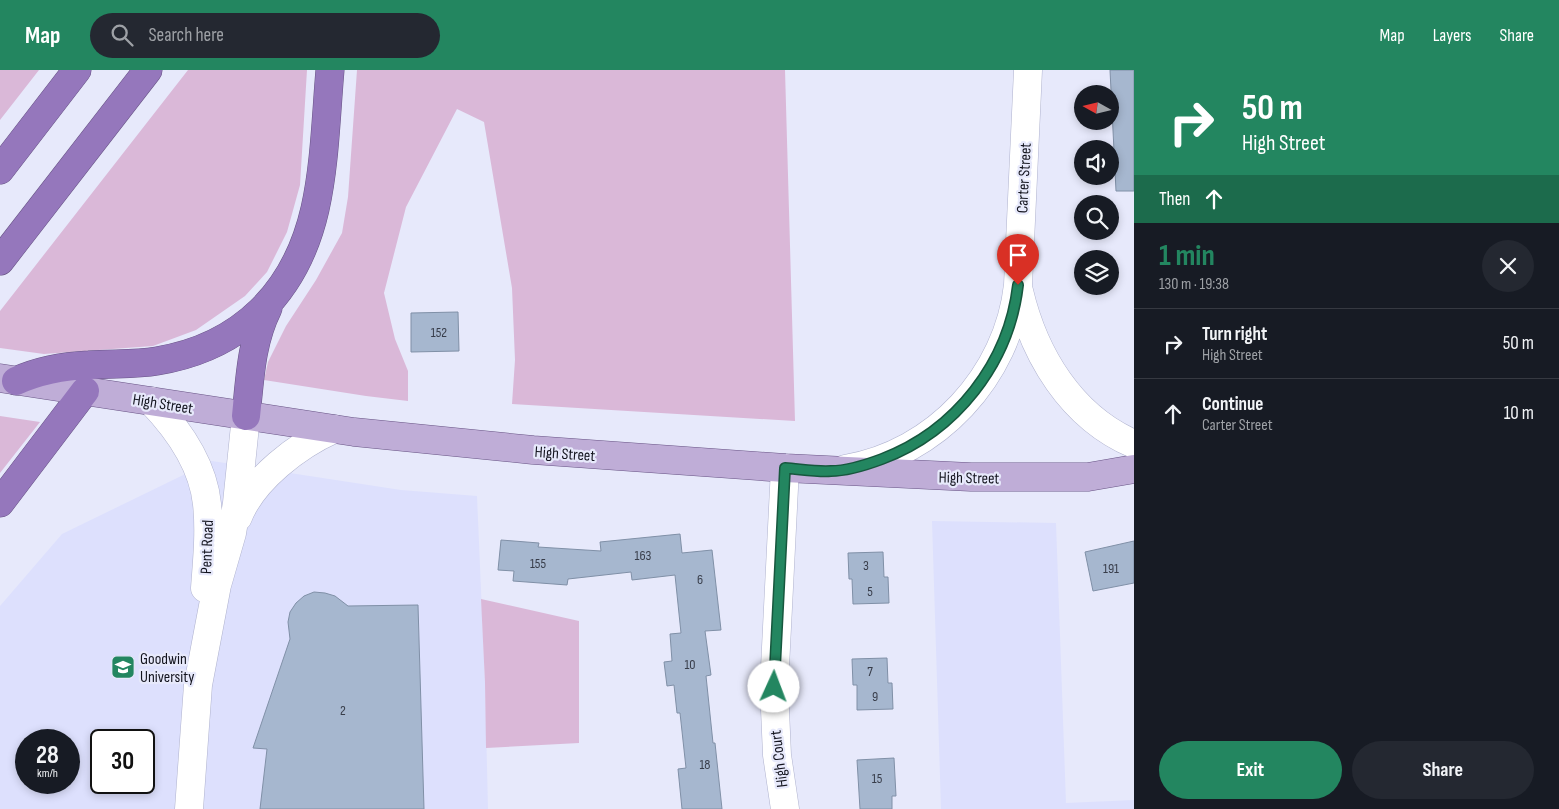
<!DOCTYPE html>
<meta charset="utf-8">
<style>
:root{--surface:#171b24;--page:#242831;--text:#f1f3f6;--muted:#9ea1a6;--line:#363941;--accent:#238660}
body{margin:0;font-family:"Sofia Sans Condensed",sans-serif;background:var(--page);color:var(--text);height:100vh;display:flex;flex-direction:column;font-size:19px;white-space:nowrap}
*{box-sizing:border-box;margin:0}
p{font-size:16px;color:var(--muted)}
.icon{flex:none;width:28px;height:28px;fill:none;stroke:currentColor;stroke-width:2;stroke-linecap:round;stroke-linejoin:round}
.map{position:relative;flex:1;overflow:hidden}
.side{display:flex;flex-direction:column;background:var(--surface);width:425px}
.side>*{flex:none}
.top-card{background:#238660;color:#fff;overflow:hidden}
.needle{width:32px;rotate:278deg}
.fabs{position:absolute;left:1074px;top:15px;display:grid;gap:10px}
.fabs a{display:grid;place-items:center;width:45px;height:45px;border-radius:50%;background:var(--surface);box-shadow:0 2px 8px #0003;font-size:25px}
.speed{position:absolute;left:15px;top:659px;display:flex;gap:10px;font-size:25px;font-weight:700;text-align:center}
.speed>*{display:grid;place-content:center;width:65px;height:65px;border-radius:50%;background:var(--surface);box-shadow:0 2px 8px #0003;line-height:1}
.speed small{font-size:12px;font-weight:400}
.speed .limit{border:2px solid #111;border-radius:8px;background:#fff;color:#111}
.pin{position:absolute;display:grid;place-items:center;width:42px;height:42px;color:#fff;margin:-51px -21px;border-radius:50% 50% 50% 0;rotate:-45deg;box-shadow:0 0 5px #0007}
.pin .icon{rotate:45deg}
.me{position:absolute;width:55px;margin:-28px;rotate:2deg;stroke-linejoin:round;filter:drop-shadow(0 0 4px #0008)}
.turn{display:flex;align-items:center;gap:18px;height:105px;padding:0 25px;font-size:22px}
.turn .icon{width:65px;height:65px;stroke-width:2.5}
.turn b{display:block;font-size:35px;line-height:42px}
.then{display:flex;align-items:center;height:48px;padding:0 25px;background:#0003;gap:10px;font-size:19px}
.round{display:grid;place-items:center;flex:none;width:52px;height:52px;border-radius:26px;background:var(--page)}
.head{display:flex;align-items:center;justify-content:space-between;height:85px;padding:0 25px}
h1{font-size:30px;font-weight:700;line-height:38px;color:var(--accent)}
.action{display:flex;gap:10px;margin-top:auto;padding:10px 25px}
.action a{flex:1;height:58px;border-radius:30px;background:var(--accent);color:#fff;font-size:20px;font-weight:700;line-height:58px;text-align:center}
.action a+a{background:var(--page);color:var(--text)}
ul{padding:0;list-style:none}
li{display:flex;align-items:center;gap:15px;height:70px;padding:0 25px;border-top:1px solid var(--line)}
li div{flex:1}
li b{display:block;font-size:19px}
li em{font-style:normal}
header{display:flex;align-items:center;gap:30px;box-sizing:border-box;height:70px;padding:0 25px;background:var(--accent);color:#fff}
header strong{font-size:24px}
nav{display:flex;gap:28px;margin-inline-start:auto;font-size:18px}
.search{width:350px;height:45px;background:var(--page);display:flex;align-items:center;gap:12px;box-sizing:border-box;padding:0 18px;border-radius:28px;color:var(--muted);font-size:19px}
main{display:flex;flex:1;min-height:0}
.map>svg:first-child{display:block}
.built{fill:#dde0fd;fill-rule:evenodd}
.green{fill:#dab8d8}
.building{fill:#a6b7cf;stroke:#8090a7}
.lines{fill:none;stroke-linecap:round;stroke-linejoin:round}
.minor-casing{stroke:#afb2ce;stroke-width:29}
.major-casing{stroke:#685485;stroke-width:29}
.highway-casing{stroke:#685485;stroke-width:29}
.minor{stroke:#fff;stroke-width:28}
.major{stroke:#bfadd7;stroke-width:28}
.highway{stroke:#9577bc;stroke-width:28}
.route-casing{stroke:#17573e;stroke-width:12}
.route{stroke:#238660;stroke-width:9}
.labels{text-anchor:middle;stroke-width:4.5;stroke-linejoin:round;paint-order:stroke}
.number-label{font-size:14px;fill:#383d4a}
.street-label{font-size:16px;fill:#13141e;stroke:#e7e9fb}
.poi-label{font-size:16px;fill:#13141e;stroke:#e7e9fb;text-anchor:start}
</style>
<header>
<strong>Map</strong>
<div class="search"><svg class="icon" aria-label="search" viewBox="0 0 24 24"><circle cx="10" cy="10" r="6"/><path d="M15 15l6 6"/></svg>Search here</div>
<nav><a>Map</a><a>Layers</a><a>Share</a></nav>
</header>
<main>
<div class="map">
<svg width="1134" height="739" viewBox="0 0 1134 739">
<rect width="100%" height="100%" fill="#e7e9fb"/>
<path class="built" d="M212 391 401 420 477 426 485 613 488 739H0V536L62 464ZM26 670H69V712H26ZM101 670H144V712H101Z
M932 451 1056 453 1066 733 1134 730V739H941Z"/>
<path class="green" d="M0 0H39L0 50Z
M188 0H307L300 115 287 162 267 202 245 226 196 260 153 276 44 284 0 278V241Z
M357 0H785L795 351 512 334 515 290 512 218 484 52 457 39 406 137 384 223 395 269 408 301V331L366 326 264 310 268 292 286 256 316 210 342 163 348 127Z
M0 346 40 352 0 403Z
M481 529 579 551V673L486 678 485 613Z"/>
<path class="building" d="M1110 0H1134V121H1116Z
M458 242 459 281 411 282V243Z
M680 464 682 483 712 480 721 560 705 561 711 605 706 606 713 673H715L722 739H682L678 699 686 698 680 643H677L674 615 667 616 664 592 672 591 670 564 681 563 675 505 632 510 631 502 568 509 567 515 513 511 514 501 498 500 501 470 539 473 538 477 601 481 600 472Z
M1134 471V513L1093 521 1085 482Z
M883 482 884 507H888L889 533 853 534 852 509H849L848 483Z
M314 522 325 523 335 526 348 536 418 535 424 739H260L267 679 253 678 290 569 288 552 290 542 296 533 304 526Z
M887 588 888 613H892L893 639 857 640V615H853L852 589Z
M894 688 896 726H892V739H860L857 690Z"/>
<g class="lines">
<g class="minor-casing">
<path id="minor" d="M1019 221C1034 285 1071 347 1134 374
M151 331C178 359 203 395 207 434 210 462 207 491 205 518
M845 399C936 384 1008 306 1018 215L1028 0
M238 447C253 409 298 375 334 359
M189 739 198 615 217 515 232 463 237 433 246 346
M785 739 777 685 774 617 785 398"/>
</g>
<g class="major-casing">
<path id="major" d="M0 308 354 362 533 380 785 398 971 407H1088L1134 399"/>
</g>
<g class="highway-casing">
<path id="highway" d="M0 100 77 0
M0 191 148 0
M16 311C38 301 65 296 89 295 112 293 134 295 157 291 242 277 296 222 315 139 325 94 326 46 330 0
M246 346C250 308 251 272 268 238
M0 433 85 321"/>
</g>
<use href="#minor" class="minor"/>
<use href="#major" class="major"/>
<use href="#highway" class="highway"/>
</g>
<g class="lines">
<g class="route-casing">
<path id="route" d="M774 617 785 398C800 399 816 402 831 401 848 401 866 395 882 389 956 361 1009 293 1018 215"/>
</g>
<use href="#route" class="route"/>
</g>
<defs>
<g id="university-square" transform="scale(1.25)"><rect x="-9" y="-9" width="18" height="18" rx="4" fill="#238660" stroke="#e7e9fb"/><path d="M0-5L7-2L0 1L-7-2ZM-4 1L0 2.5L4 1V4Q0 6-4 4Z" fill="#fff"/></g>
</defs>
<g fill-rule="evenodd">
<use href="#university-square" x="123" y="597"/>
</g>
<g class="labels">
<g class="number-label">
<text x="439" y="267">152</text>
<text x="643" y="490">163</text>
<text x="538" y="498">155</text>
<text x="866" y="500">3</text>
<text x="1111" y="503">191</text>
<text x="700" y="514">6</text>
<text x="870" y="526">5</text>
<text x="690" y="599">10</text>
<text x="870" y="606">7</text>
<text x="875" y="631">9</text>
<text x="343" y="645">2</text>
<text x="705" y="699">18</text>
<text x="877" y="713">15</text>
</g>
<g class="street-label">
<text transform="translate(1023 108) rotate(-87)" y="6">Carter Street</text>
<text transform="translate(163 333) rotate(9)" y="6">High Street</text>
<text transform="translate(565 383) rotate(4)" y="6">High Street</text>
<text transform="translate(969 407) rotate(1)" y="6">High Street</text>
<text transform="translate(206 477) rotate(-88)" y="6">Pent Road</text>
<text transform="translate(778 689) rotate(-97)" y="6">High Court</text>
</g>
<g class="poi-label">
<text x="140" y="594">Goodwin<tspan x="140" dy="18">University</tspan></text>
</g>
</g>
</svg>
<div class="fabs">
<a><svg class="needle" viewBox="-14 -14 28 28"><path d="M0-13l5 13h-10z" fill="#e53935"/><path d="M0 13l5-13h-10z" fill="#9ea1a6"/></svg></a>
<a><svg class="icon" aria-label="sound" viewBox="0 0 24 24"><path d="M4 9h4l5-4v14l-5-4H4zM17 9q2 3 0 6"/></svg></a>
<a><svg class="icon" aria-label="search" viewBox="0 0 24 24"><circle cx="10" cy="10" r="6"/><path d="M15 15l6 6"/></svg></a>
<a><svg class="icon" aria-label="layers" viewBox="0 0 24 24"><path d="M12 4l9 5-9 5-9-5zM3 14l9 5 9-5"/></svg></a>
</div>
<div class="speed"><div>28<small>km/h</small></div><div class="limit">30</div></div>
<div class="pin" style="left:1018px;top:215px;background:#d93025"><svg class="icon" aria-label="arrive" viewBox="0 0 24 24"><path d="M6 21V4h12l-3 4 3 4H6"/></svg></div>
<svg class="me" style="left:774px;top:617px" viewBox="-20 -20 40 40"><circle r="19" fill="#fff"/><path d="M0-13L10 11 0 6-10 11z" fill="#238660"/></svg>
</div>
<section class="side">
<div class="top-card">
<div class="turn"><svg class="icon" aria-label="right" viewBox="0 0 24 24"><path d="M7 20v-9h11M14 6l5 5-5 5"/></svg><div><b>50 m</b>High Street</div></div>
<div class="then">Then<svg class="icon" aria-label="ahead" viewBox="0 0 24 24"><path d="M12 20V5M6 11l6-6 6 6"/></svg></div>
</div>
<div class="head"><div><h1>1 min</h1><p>130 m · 19:38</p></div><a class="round"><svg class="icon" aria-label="close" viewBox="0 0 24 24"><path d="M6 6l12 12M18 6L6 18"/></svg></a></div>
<ul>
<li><svg class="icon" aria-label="right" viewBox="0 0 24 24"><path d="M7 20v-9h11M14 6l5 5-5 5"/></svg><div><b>Turn right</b><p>High Street</p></div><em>50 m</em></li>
<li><svg class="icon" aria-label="ahead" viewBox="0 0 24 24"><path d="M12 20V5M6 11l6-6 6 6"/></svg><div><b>Continue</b><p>Carter Street</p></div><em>10 m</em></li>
</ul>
<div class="action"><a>Exit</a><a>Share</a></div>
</section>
</main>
